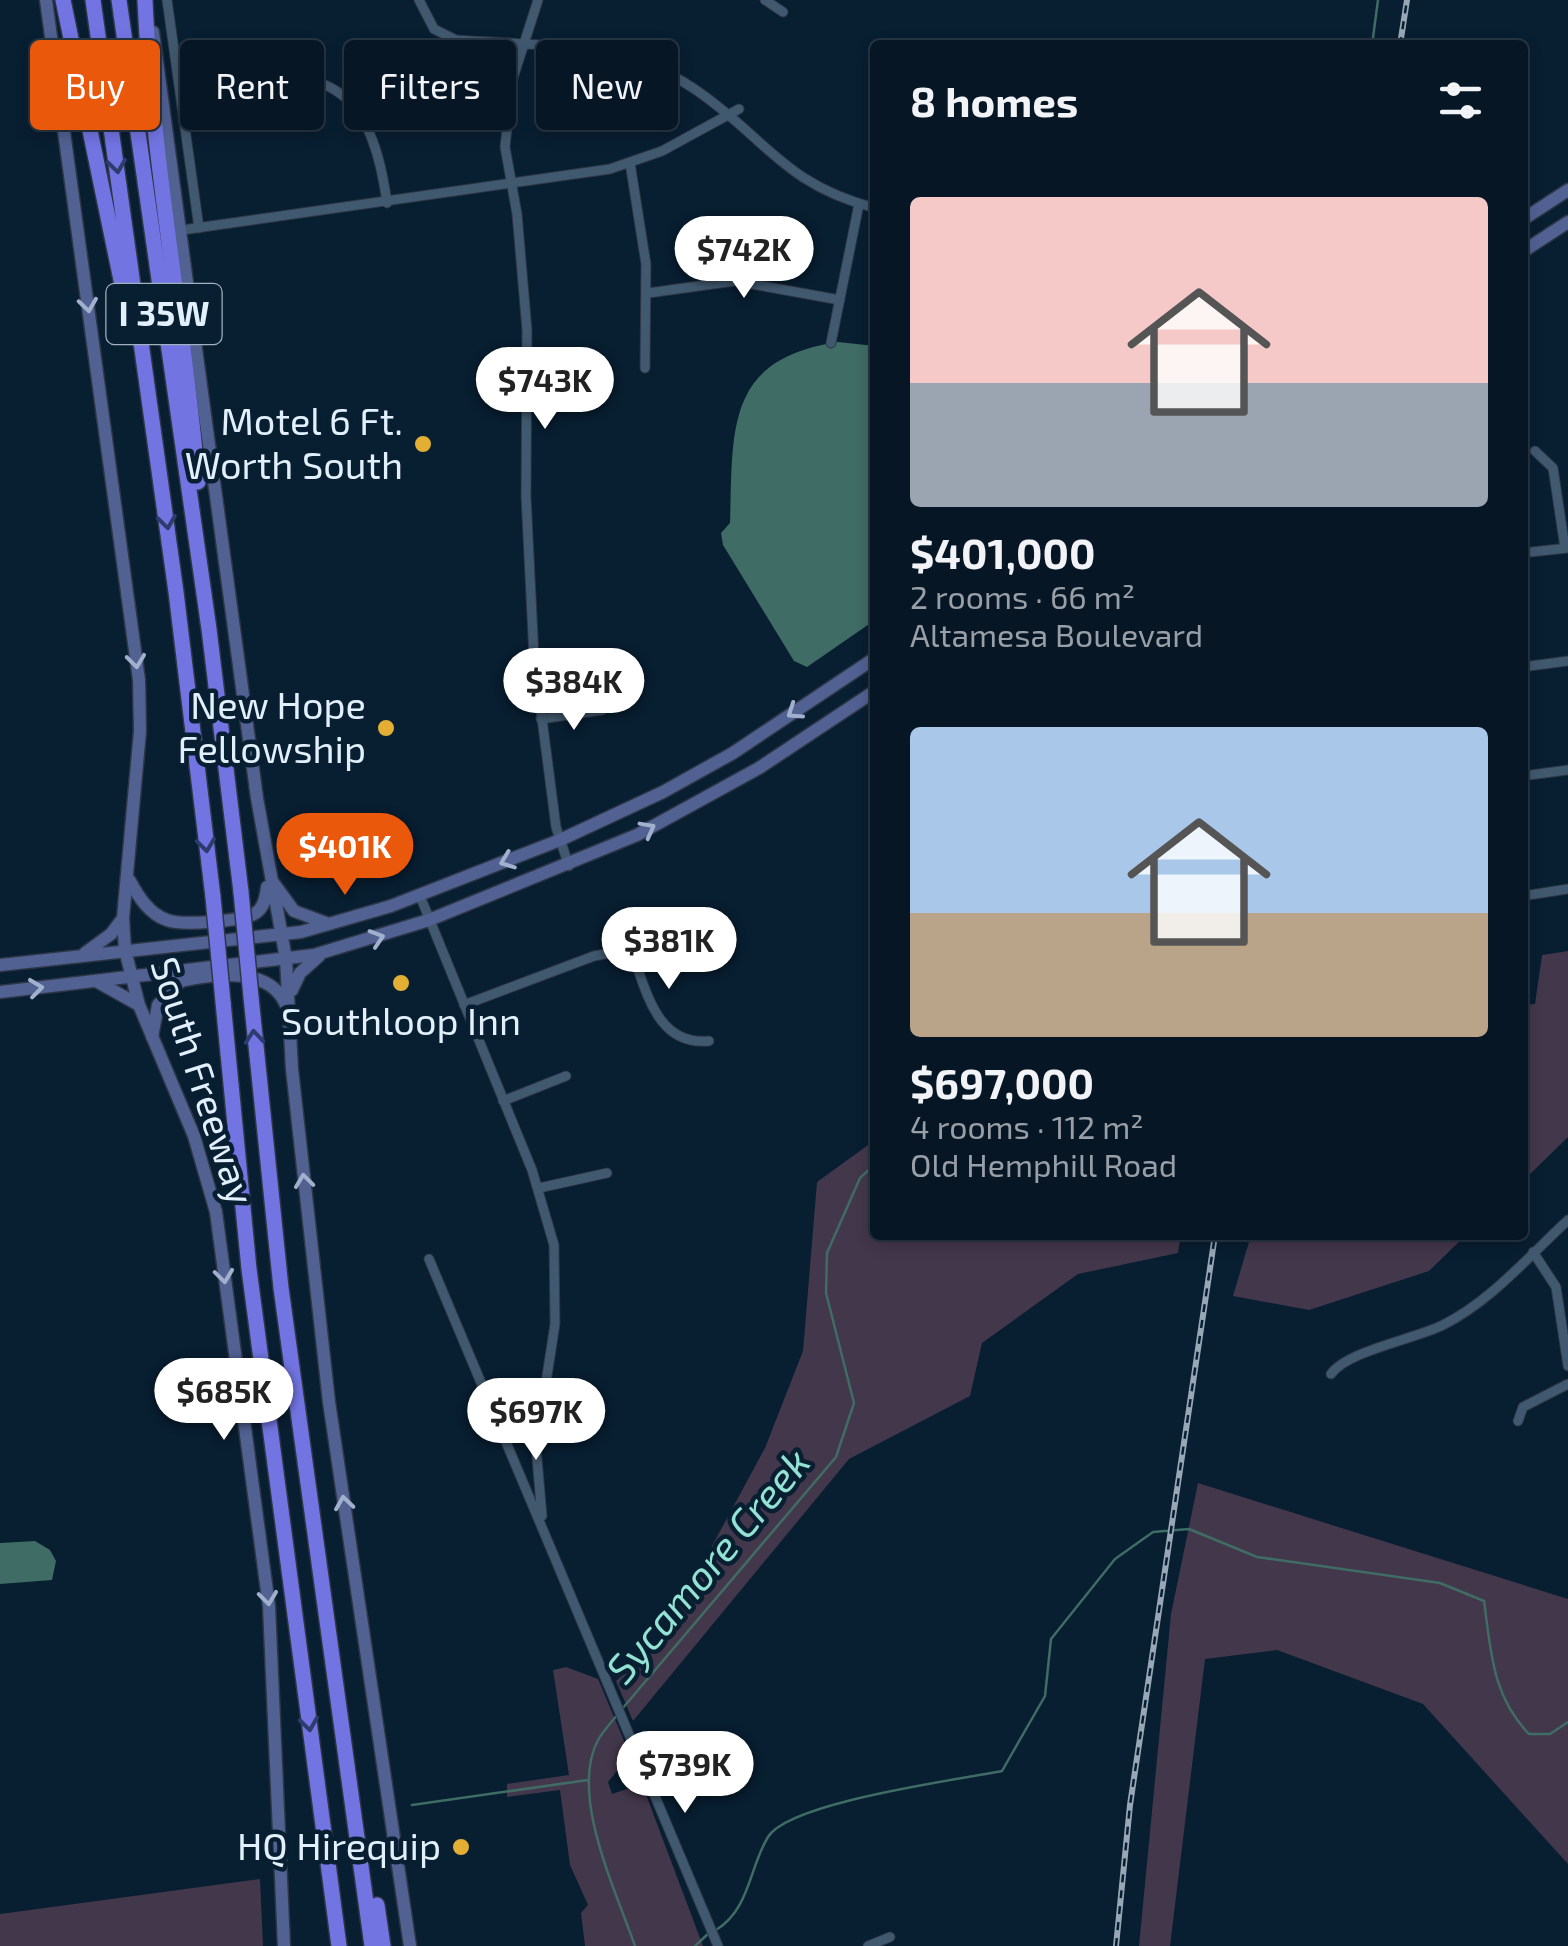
<!DOCTYPE html>
<html lang="en">
<head>
<meta charset="utf-8">
<style>
  body { margin:0; font-family:"Exo 2",sans-serif; background:#142332; color:#f1f3f6; height:100vh; display:flex; flex-direction:column; font-size:38px; white-space:nowrap }
  * { box-sizing:border-box; margin:0 }
  p { font-size:32px; color:#989fa7 }
  .icon { flex:none; width:55px; height:55px; fill:none; stroke:currentColor; stroke-width:2; stroke-linecap:round; stroke-linejoin:round }
  .map { position:relative; flex:1; overflow:hidden }
  .details { position:absolute; left:870px; top:40px; width:658px; height:1200px; display:flex; flex-direction:column; background:#061625; border-radius:10px; box-shadow:0 5px 15px #0003,0 0 0 2px #273542 }
  .details>* { flex:none }
  .guide { position:absolute; left:30px; top:40px; width:690px; height:90px; display:flex; gap:20px }
  .price { position:absolute; translate:-50% -85px; padding:0 22px; border-radius:35px; background:#fff; color:#222; font-size:32px; line-height:65px; filter:drop-shadow(0 2px 5px #0008) }
  .price::after { content:''; position:absolute; left:50%; top:60px; width:30px; height:22px; margin-left:-15px; background:inherit; clip-path:polygon(0 0,100% 0,50% 100%) }
  .price.on { background:#ea580c; color:#fff }
  ul { padding:0; list-style:none }
  li { display:grid; align-content:center; gap:20px; height:530px; padding:0 40px }
  li span { display:grid; place-items:center; height:310px; border-radius:10px; color:#555 }
  li>.icon { margin-inline-start:auto }
  span .icon { width:180px; height:180px; fill:#fffc; stroke-width:1 }
  li b { font-size:42px }
  h2 { display:flex; justify-content:space-between; align-items:center; height:120px; padding:0 40px; font-size:42px }
  .chip { padding:0 35px; border-radius:10px; background:#061625; box-shadow:0 5px 15px #0003,0 0 0 2px #273542; font-size:35px; line-height:90px }
  .chip.on { background:#ea580c; color:#fff }
  .map>svg:first-child { display:block }
  .green { fill:#43374b }
  .water { fill:#3f6c64 }
  .lines { fill:none; stroke-linecap:round; stroke-linejoin:round }
  .stream { stroke:#3f6c64; stroke-width:2.5 }
  .street-casing { stroke:#2d3646; stroke-width:11 }
  .secondary-casing { stroke:#2d3646; stroke-width:15 }
  .highway-casing { stroke:#2d3646; stroke-width:18 }
  .street { stroke:#41596f; stroke-width:9 }
  .secondary { stroke:#506192; stroke-width:12 }
  .highway { stroke:#7274e2; stroke-width:15 }
  .rail-casing { stroke:#97a7b6; stroke-width:6 }
  .rail { stroke:#081e31; stroke-width:2.5; stroke-dasharray:8; stroke-linecap:butt }
  .highway-bridge-casing { stroke:#2d3646; stroke-width:18; stroke-linecap:butt }
  .highway-bridge { stroke:#7274e2; stroke-width:15 }
  .oneway { stroke:#2d3c6f }
  .oneway2 { stroke:#a0b0cd }
  .poi-dot { fill:#e2af34; stroke:#081e31; stroke-width:4 }
  .labels { text-anchor:middle; stroke-width:9; stroke-linejoin:round; paint-order:stroke }
  .shield { fill:#081e31; stroke:#a1b1c0; stroke-width:2.5 }
  .shield-label { font-size:35px; font-weight:bold; fill:#e2f0fd }
  .poi-label { font-size:38px; fill:#e2f0fd; stroke:#081e31; text-anchor:end }
  .street-label { font-size:38px; fill:#e2f0fd; stroke:#081e31 }
  .water-label { font-size:40px; font-style:italic; fill:#93e2d4; stroke:#081e31 }
</style>
</head>
<body>
<div class="map">
<svg width="1568" height="1946" viewBox="0 0 1568 1946">
  <rect width="100%" height="100%" fill="#081e31"/>
  <path class="green" d="M1568 951V1137L1523 1181V1005L1535 1004 1542 955Z
    M875 1140V1235H1181L1178 1253 1078 1274 982 1343 970 1396 849 1459 633 1721 616 1681 660 1642 765 1448 803 1351 817 1182Z
    M1251 1235H1466L1429 1271 1309 1310 1233 1296Z
    M1198 1483 1568 1599V1864L1423 1704 1277 1650 1205 1659 1170 1946H1139L1171 1614Z
    M566 1667 598 1679 630 1755 608 1782 612 1794 642 1784 703 1946H585L581 1913 588 1905 570 1865 560 1790 507 1797V1784L569 1775 553 1670Z
    M260 1879 263 1946H0V1914Z"/>
  <path class="water" d="M838 342 875 346V620L807 667 794 661 723 545 721 533 730 523C733 428 725 359 838 342Z
    M35 1541 50 1550 56 1561 52 1580 0 1584V1543Z"/>
  <g class="lines">
    <path class="stream" d="M1372 45 1378 0
      M622 1709 836 1457 854 1403 826 1293 827 1253 860 1178 875 1164
      M617 1715C611 1723 603 1731 598 1740 569 1795 616 1891 635 1946
      M412 1805 588 1780
      M716 1930C750 1909 749 1868 768 1837 789 1802 957 1780 1002 1771L1045 1696 1051 1639 1115 1559 1153 1532 1189 1529 1257 1557 1440 1583 1484 1601C1491 1651 1492 1696 1529 1734H1550L1568 1722
      M695 1946 709 1933"/>
    <g class="street-casing">
      <path id="street" d="M167 0 199 228
        M419 0 434 29 456 40C537 46 623 41 693 88 765 136 782 184 875 208
        M538 0 512 81 505 147 517 214 527 330 526 496 534 657 556 827 569 866
        M765 0 783 12
        M180 87C301 71 367 55 387 203
        M630 163 646 264 645 368
        M182 230 610 169 662 151 739 109
        M648 293 735 281 840 300
        M831 343 859 204
        M1535 451 1553 468 1565 548
        M1522 553 1568 548
        M1522 667 1568 661
        M541 719 602 710
        M1522 776 1568 770
        M420 896 532 1170 554 1245 555 1324 536 1447 542 1516
        M1522 896 1568 889
        M630 947C646 988 655 1046 709 1041
        M464 1005 594 956 680 940
        M503 1101 566 1076
        M539 1188 607 1173
        M1533 1252 1556 1287 1568 1366
        M429 1259 718 1946
        M1331 1374C1347 1351 1415 1339 1443 1325 1491 1301 1529 1256 1568 1220
        M1518 1421 1523 1407 1568 1384
        M503 1430 516 1435 537 1428
        M868 1946 890 1937"/>
    </g>
    <g class="secondary-casing">
      <path id="secondary" d="M46 0 139 680 140 731 123 918 125 950 139 1005 194 1136 216 1212 269 1606 284 1946
        M153 32 257 798 286 959 292 1069 329 1402 410 1946
        M1522 220 1568 190
        M1522 252 1568 222
        M130 881C138 896 149 914 167 920 182 926 240 921 254 914 264 909 266 897 267 887
        M272 881 294 911 329 924
        M85 953 111 934 123 918
        M0 965 301 932 391 906 560 840 663 792 733 753 875 658
        M96 981 139 1005
        M292 990 300 973 319 956
        M0 992 314 955 429 920 637 835 759 768 875 691
        M152 1037 158 1005 181 981C216 973 270 967 286 1005"/>
    </g>
    <g class="highway-casing">
      <path id="highway" d="M63 0 127 309
        M93 0 176 592 213 897
        M119 0 209 629 241 892
        M145 0C152 162 184 321 198 482
        M251 997 281 1288 372 1946
        M223 1002 249 1269 339 1946
        M377 1905 383 1946"/>
    </g>
    <use href="#street" class="street"/>
    <use href="#secondary" class="secondary"/>
    <use href="#highway" class="highway"/>
    <g class="rail-casing">
      <path id="rail" d="M1400 45 1407 0
        M1116 1946 1130 1805 1215 1235"/>
    </g>
    <use href="#rail" class="rail"/>
    <g class="highway-bridge-casing">
      <path id="highway-bridge" d="M241 892 251 997
        M213 897 223 1002"/>
    </g>
    <use href="#highway-bridge" class="highway-bridge"/>
  </g>
  <defs><path id="oneway-chevron" d="M-2-3.5L2.5 0L-2 3.5" fill="none" stroke-width="1.6" stroke-linecap="round" stroke-linejoin="round" transform="scale(2.5)"/></defs>
  <g class="oneway">
    <use href="#oneway-chevron" transform="translate(117 166) rotate(82)"/>
    <use href="#oneway-chevron" transform="translate(167 522) rotate(82)"/>
    <use href="#oneway-chevron" transform="translate(206 845) rotate(83)"/>
    <use href="#oneway-chevron" transform="translate(254 1037) rotate(-95)"/>
    <use href="#oneway-chevron" transform="translate(309 1724) rotate(82)"/>
  </g>
  <g class="oneway2">
    <use href="#oneway-chevron" transform="translate(88 305) rotate(82)"/>
    <use href="#oneway-chevron" transform="translate(136 661) rotate(83)"/>
    <use href="#oneway-chevron" transform="translate(794 712) rotate(146)"/>
    <use href="#oneway-chevron" transform="translate(648 829) rotate(-28)"/>
    <use href="#oneway-chevron" transform="translate(507 861) rotate(159)"/>
    <use href="#oneway-chevron" transform="translate(377 938) rotate(-18)"/>
    <use href="#oneway-chevron" transform="translate(36 988) rotate(-7)"/>
    <use href="#oneway-chevron" transform="translate(304 1181) rotate(-97)"/>
    <use href="#oneway-chevron" transform="translate(224 1276) rotate(83)"/>
    <use href="#oneway-chevron" transform="translate(344 1503) rotate(-98)"/>
    <use href="#oneway-chevron" transform="translate(268 1598) rotate(83)"/>
  </g>
  <g class="poi-dot">
    <circle cx="423" cy="444" r="10"/>
    <circle cx="386" cy="728" r="10"/>
    <circle cx="401" cy="983" r="10"/>
    <circle cx="461" cy="1847" r="10"/>
  </g>
  <g class="labels">
    <rect class="shield" x="106.5" y="284" width="115" height="60" rx="8"/>
    <g class="shield-label">
      <text x="164" y="326">I 35W</text>
    </g>
    <g class="poi-label">
      <text x="403" y="435">Motel 6 Ft.<tspan x="403" dy="44">Worth South</tspan></text>
      <text x="366" y="719">New Hope<tspan x="366" dy="44">Fellowship</tspan></text>
      <text x="401" y="1035" text-anchor="middle">Southloop Inn</text>
      <text x="441" y="1860">HQ Hirequip</text>
    </g>
    <g class="street-label">
      <text transform="translate(202 1081) rotate(72)" y="13">South Freeway</text>
    </g>
    <g class="water-label">
      <text transform="translate(708 1566) rotate(-50)" y="14">Sycamore Creek</text>
    </g>
  </g>
</svg>
<b class="price" style="left:744px;top:301px">$742K</b>
<b class="price" style="left:545px;top:432px">$743K</b>
<b class="price" style="left:574px;top:733px">$384K</b>
<b class="price on" style="left:345px;top:898px">$401K</b>
<b class="price" style="left:669px;top:992px">$381K</b>
<b class="price" style="left:224px;top:1443px">$685K</b>
<b class="price" style="left:536px;top:1463px">$697K</b>
<b class="price" style="left:685px;top:1816px">$739K</b>
<div class="guide">
<a class="chip on">Buy</a>
<a class="chip">Rent</a>
<a class="chip">Filters</a>
<a class="chip">New</a>
</div>
<section class="details">
<h2>8 homes<svg class="icon" aria-label="filters" viewBox="0 0 24 24"><path d="M4 7h16M4 17h16"/><circle cx="9" cy="7" r="2"/><circle cx="15" cy="17" r="2"/></svg></h2>
<ul>
<li><span style="background:linear-gradient(#f6c9c9 60%,#9aa5b1 0)"><svg class="icon" aria-label="home" viewBox="0 0 24 24"><path d="M3 11l9-7 9 7M6 9v11h12V9"/></svg></span><div><b>$401,000</b><p>2 rooms · 66 m²</p><p>Altamesa Boulevard</p></div></li>
<li><span style="background:linear-gradient(#a9c7e8 60%,#b9a48a 0)"><svg class="icon" aria-label="home" viewBox="0 0 24 24"><path d="M3 11l9-7 9 7M6 9v11h12V9"/></svg></span><div><b>$697,000</b><p>4 rooms · 112 m²</p><p>Old Hemphill Road</p></div></li>
</ul>
</section>
</div>
</body>
</html>
